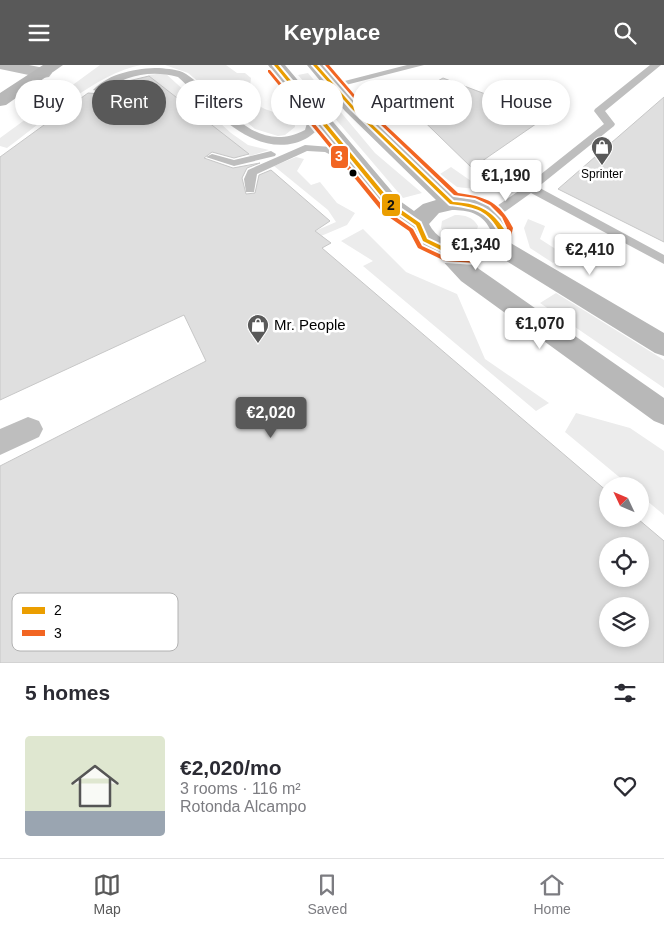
<!DOCTYPE html>
<html lang="en">
<head>
<meta charset="utf-8">
<style>
  body { margin:0; font-family:Arial,sans-serif; background:#f7f7f7; color:#2b2b33; height:100vh; display:flex; flex-direction:column; font-size:19px; white-space:nowrap }
  * { box-sizing:border-box; margin:0 }
  p { font-size:16px; color:#7c7c81 }
  .icon { flex:none; width:28px; height:28px; fill:none; stroke:currentColor; stroke-width:2; stroke-linecap:round; stroke-linejoin:round }
  .map { position:relative; height:598px; overflow:hidden }
  .panel { display:flex; flex-direction:column; background:#fff; flex:1 }
  .panel>* { flex:none }
  .banner { position:absolute; left:15px; top:15px; width:635px; height:45px; display:flex; gap:10px }
  .needle { width:32px; rotate:314deg }
  .tools { position:absolute; left:599px; top:412px; display:grid; gap:10px }
  .tools a { display:grid; place-items:center; width:50px; height:50px; border-radius:50%; background:#fff; box-shadow:0 2px 8px #0003; font-size:25px }
  .price { position:absolute; translate:-50% -42px; padding:0 11px; border-radius:5px; background:#fff; color:#222; font-size:16px; line-height:32px; filter:drop-shadow(0 1px 2px #0008) }
  .price::after { content:''; position:absolute; left:50%; top:30px; width:15px; height:11px; margin-left:-8px; background:inherit; clip-path:polygon(0 0,100% 0,50% 100%) }
  .price.on { background:#595959; color:#fff }
  ul { padding:0; list-style:none }
  li { display:flex; align-items:center; gap:15px; height:125px; padding:0 25px }
  li span { display:grid; place-items:center; flex:none; width:140px; height:100px; border-radius:5px; color:#555 }
  li>.icon { margin-inline-start:auto }
  span .icon { width:60px; height:60px; fill:#fffc; stroke-width:1 }
  li b { font-size:21px }
  h2 { display:flex; justify-content:space-between; align-items:center; height:60px; padding:0 25px; font-size:21px }
  .pill { padding:0 18px; border-radius:22px; background:#fff; box-shadow:0 2px 8px #0003; font-size:18px; line-height:45px }
  .pill.on { background:#595959; color:#fff }
  header { display:flex; justify-content:space-between; align-items:center; height:65px; padding:0 25px; background:#595959; color:#fff; font-size:22px; font-weight:600 }
  .tabs { display:flex; justify-content:space-around; align-items:center; height:70px; border-top:1px solid #e1e1e2; background:#fff; font-size:14px; color:#7c7c81 }
  .tabs a { display:grid; justify-items:center; gap:2px }
  .tabs .on { color:#595959 }
  .map>svg:first-child { display:block }
  .green { fill:#ececec }
  .building { fill:#dfdfdf; stroke:#c7c7c7; fill-rule:evenodd }
  .lines { fill:none; stroke-linecap:round; stroke-linejoin:round }
  .lane { fill:#bebebe; fill-rule:evenodd }
  .street { fill:#bebebe; fill-rule:evenodd }
  .secondary { fill:#b8b8b8; fill-rule:evenodd }
  .bus-1-casing { stroke:#fff; stroke-width:4 }
  .bus-2-casing { stroke:#fff; stroke-width:4 }
  .bus-1 { fill:#eb9e00; fill-rule:evenodd }
  .bus-2 { fill:#f26522; fill-rule:evenodd }
  .bus-dot { fill:#000; stroke:#fff; stroke-width:2 }
  .labels { text-anchor:middle; stroke-width:5; stroke-linejoin:round; paint-order:stroke }
  .far-poi-label { font-size:12px; fill:#000; stroke:#fff }
  .poi-label { font-size:15px; fill:#000; stroke:#fff; text-anchor:start }
  .key { fill:#fff; stroke:#b2b2b2; stroke-width:1 }
  .key-label { font-size:14px; fill:#000 }
  .line-badge { stroke:#fff; stroke-width:2 }
  .badge-label { font-size:14px; text-anchor:middle; font-weight:bold; fill:#fff }
  .pale-badge-label { font-size:14px; text-anchor:middle; font-weight:bold; fill:#111 }
</style>
</head>
<body>
<header><svg class="icon" aria-label="menu" viewBox="0 0 24 24"><path d="M4 6h16M4 12h16M4 18h16"/></svg>Keyplace<svg class="icon" aria-label="search" viewBox="0 0 24 24"><circle cx="10" cy="10" r="6"/><path d="M15 15l6 6"/></svg></header>
<div class="map">
<svg width="664" height="598" viewBox="0 0 664 598">
  <rect width="100%" height="100%" fill="#fff"/>
  <path class="green" d="M100 0H141C97 8 44 56 7 83L0 81V73Z
    M165 0H226L237 8H245L251 13 249 32C267 51 277 44 294 55L295 62 285 70 278 71 255 64 188 8Z
    M165 8 231 68 248 80 269 85 250 91 148 10Z
    M308 8 375 88 422 128 403 133 298 10Z
    M296 92 304 94 297 106 311 120 320 117 337 138 355 148 347 160 321 171 315 166 336 157 328 145 274 101Z
    M451 102 484 125 457 122 440 109Z
    M455 150C465 150 473 152 478 161L476 168C465 176 449 173 441 163L442 156Z
    M528 154 545 161 540 174 565 190 553 198 530 183 524 163Z
    M363 164 406 207 457 229 485 294 549 338 536 346 363 201 373 196 341 176Z
    M556 228 664 295V323L540 238Z
    M576 348 630 363 664 386V450L640 430V421H630L565 367Z"/>
  <path class="building" d="M149 11 249 89 234 93 212 87 204 93 233 103 260 98 247 103 242 113 246 129 255 128 259 110 271 105 330 156 315 166 331 178 322 183 608 427V454H638L664 476V598H0V401L206 296 184 250 0 335V92L88 28 102 29 124 17ZM608 481H640V514H608ZM608 541H640V574H608Z
    M443 13 546 52 472 103 403 36Z
    M664 32V177L558 124Z"/>
  <g class="lines">
    <path class="lane" d="M407 0H424L334 23 329 20Z
      M650 0H661L605 46 615 59 614 61 538 122 664 190V199L531 128 496 153H488L486 150 488 147 526 121 604 59 594 46 595 44Z
      M159 3C168 4 178 4 186 9 225 35 252 92 305 65L310 48 315 45 320 48 315 67C310 72 302 76 295 78 248 90 209 40 178 12 149 4 125 11 101 27L93 25C109 8 137 3 159 3Z
      M305 80 331 82 361 99 355 102 325 87 307 86 257 109 254 127H246L244 114 248 105Z
      M271 86 276 89 275 91 234 101 206 92 212 89 234 95Z"/>
    <path class="street" d="M0 0H29L49 4 52 8 49 12 43 13 0 4Z
      M28 352 39 356 43 364 39 372 0 390V364Z"/>
    <path class="secondary" d="M43 0H63L6 40 0 41V28Z
      M268 0H285L400 136 414 146 423 139 436 135 345 46 307 0H324L359 38 458 132 482 136 495 142 505 152 512 164 507 176 664 268V291L655 288 495 189 470 195 479 204 664 333V360L654 356 461 216 438 191 425 184 415 175 408 163 384 146ZM452 145C468 145 482 148 490 164 477 191 441 182 429 159L439 148Z"/>
    <g class="bus-1-casing">
      <path id="bus-1" d="M274 0H278L394 140 420 158 427 174 448 184 473 185 492 177 496 172 498 164C486 143 472 142 450 139L351 43 313 0H317L353 41 453 137C476 138 491 144 504 164L502 172 496 179 474 189 447 188 423 176 416 160 390 142Z"/>
    </g>
    <g class="bus-2-casing">
      <path id="bus-2" d="M325 0H329L359 35 458 128C486 132 499 136 513 163L510 176 502 185 476 198 445 196 418 183 409 166 383 148 268 7V5H270L387 146 413 164 422 181 446 192 475 194 498 183 504 176 507 163 502 152 490 140 475 133 454 130 357 37Z"/>
    </g>
    <use href="#bus-1" class="bus-1"/>
    <use href="#bus-2" class="bus-2"/>
  </g>
  <defs>
    <g id="shop-pin" transform="scale(1.125)"><path d="M0 17L-7.5 6A9.5 9.5 0 1 1 7.5 6Z" fill="#595959" stroke="#fff"/><path d="M-5-2.5h2.3a2.7 3.5 0 0 1 5.4 0H5L5.5 6h-11ZM-1.5-2.5h3a1.5 2.3 0 0 0-3 0Z" fill="#fff"/></g>
  </defs>
  <g fill-rule="evenodd">
    <use href="#shop-pin" x="602" y="82"/>
    <use href="#shop-pin" x="258" y="260"/>
  </g>
  <circle class="bus-dot" cx="353" cy="108" r="4.5"/>
  <g class="labels">
    <g class="far-poi-label">
      <text x="602" y="113">Sprinter</text>
    </g>
    <g class="poi-label">
      <text x="274" y="265">Mr. People</text>
    </g>
  </g>
  <rect x="12" y="528" width="166" height="58" rx="8" class="key"/>
  <rect x="22" y="542" width="23" height="7" fill="#eb9e00"/>
  <rect x="22" y="565" width="23" height="6" fill="#f26522"/>
  <g class="key-label">
    <text x="54" y="550">2</text>
    <text x="54" y="573">3</text>
  </g>
  <g class="line-badge">
    <rect x="330" y="80" width="19" height="24" rx="5" fill="#f26522"/>
    <rect x="381" y="128" width="20" height="24" rx="5" fill="#eb9e00"/>
  </g>
  <g class="badge-label">
    <text x="339" y="96">3</text>
  </g>
  <g class="pale-badge-label">
    <text x="391" y="145">2</text>
  </g>
</svg>
<div class="tools">
<a><svg class="needle" viewBox="-14 -14 28 28"><path d="M0-13l5 13h-10z" fill="#e53935"/><path d="M0 13l5-13h-10z" fill="#7c7c81"/></svg></a>
<a><svg class="icon" aria-label="locate" viewBox="0 0 24 24"><circle cx="12" cy="12" r="6"/><path d="M12 2v4M12 18v4M2 12h4M18 12h4"/></svg></a>
<a><svg class="icon" aria-label="layers" viewBox="0 0 24 24"><path d="M12 4l9 5-9 5-9-5zM3 14l9 5 9-5"/></svg></a>
</div>
<b class="price" style="left:506px;top:137px">€1,190</b>
<b class="price" style="left:476px;top:206px">€1,340</b>
<b class="price" style="left:590px;top:211px">€2,410</b>
<b class="price" style="left:540px;top:285px">€1,070</b>
<b class="price on" style="left:271px;top:374px">€2,020</b>
<div class="banner">
<a class="pill">Buy</a>
<a class="pill on">Rent</a>
<a class="pill">Filters</a>
<a class="pill">New</a>
<a class="pill">Apartment</a>
<a class="pill">House</a>
</div>
</div>
<section class="panel">
<h2>5 homes<svg class="icon" aria-label="filters" viewBox="0 0 24 24"><path d="M4 7h16M4 17h16"/><circle cx="9" cy="7" r="2"/><circle cx="15" cy="17" r="2"/></svg></h2>
<ul>
<li><span style="background:linear-gradient(#dfe7d0 75%,#9aa5b1 0)"><svg class="icon" aria-label="home" viewBox="0 0 24 24"><path d="M3 11l9-7 9 7M6 9v11h12V9"/></svg></span><div><b>€2,020/mo</b><p>3 rooms · 116 m²</p><p>Rotonda Alcampo</p></div><svg class="icon" aria-label="heart" viewBox="0 0 24 24"><path d="M12 20l-8-8c-3-5 5-10 8-4 3-6 11-1 8 4z"/></svg></li>
</ul>
</section>
<nav class="tabs">
<a class="on"><svg class="icon" aria-label="map" viewBox="0 0 24 24"><path d="M3 6l6-2 6 2 6-2v14l-6 2-6-2-6 2zM9 4v14M15 6v14"/></svg>Map</a>
<a><svg class="icon" aria-label="saved" viewBox="0 0 24 24"><path d="M7 4h10v16l-5-4-5 4z"/></svg>Saved</a>
<a><svg class="icon" aria-label="home" viewBox="0 0 24 24"><path d="M3 11l9-7 9 7M6 9v11h12V9"/></svg>Home</a>
</nav>
</body>
</html>
